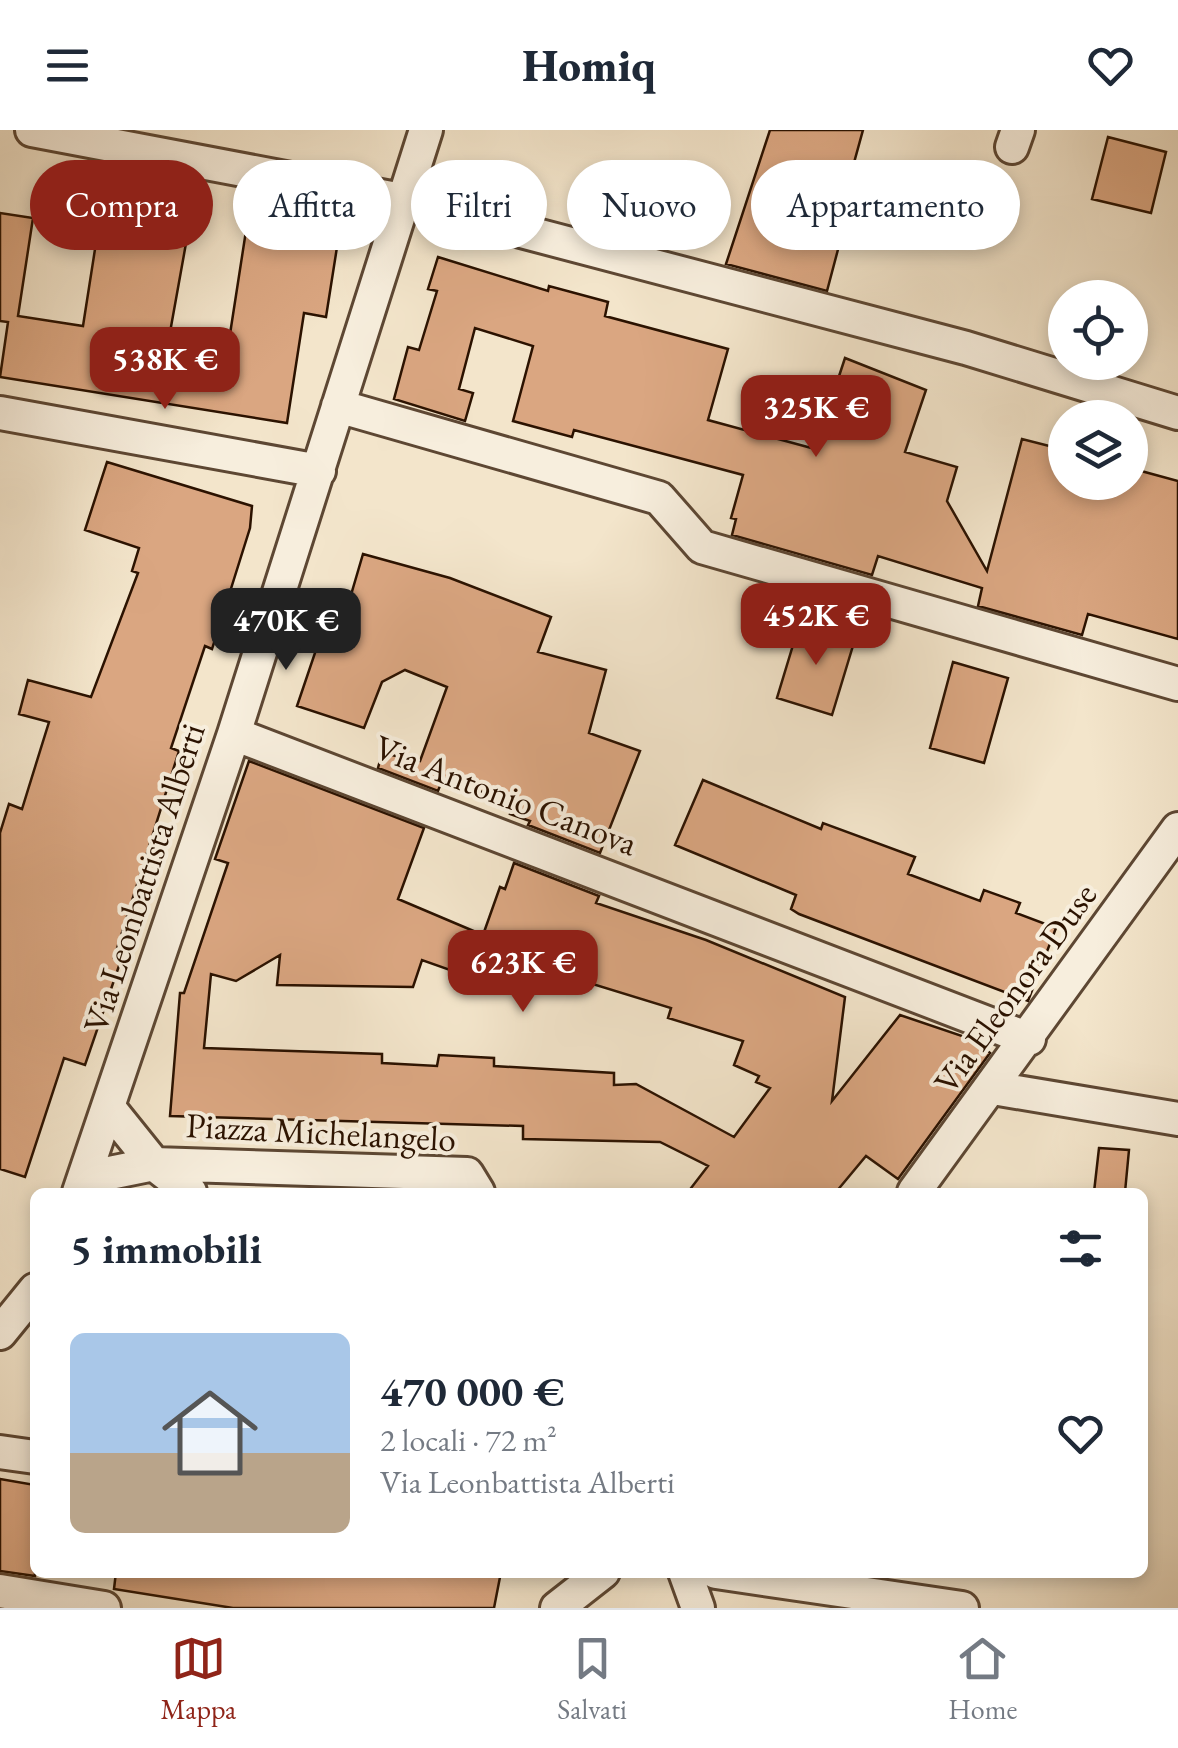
<!DOCTYPE html>
<html lang="it">
<head>
<meta charset="utf-8">
<style>
  body { margin:0; font-family:"EB Garamond",serif; background:#f2f2f3; color:#1f2937; height:100vh; display:flex; flex-direction:column; font-size:38px; white-space:nowrap }
  * { box-sizing:border-box; margin:0 }
  p { font-size:32px; color:#747a83 }
  .icon { flex:none; width:55px; height:55px; fill:none; stroke:currentColor; stroke-width:2; stroke-linecap:round; stroke-linejoin:round }
  .map { position:relative; flex:1; overflow:hidden }
  .sheet { position:absolute; left:30px; top:1058px; width:1118px; height:390px; display:flex; flex-direction:column; background:#fff; border-radius:15px; box-shadow:0 5px 15px #0003 }
  .sheet>* { flex:none }
  .top-card { position:absolute; left:30px; top:30px; width:1120px; height:90px; display:flex; gap:20px }
  .controls { position:absolute; left:1048px; top:150px; display:grid; gap:20px }
  .controls a { display:grid; place-items:center; width:100px; height:100px; border-radius:50%; background:#fff; box-shadow:0 5px 15px #0003; font-size:50px }
  .price { position:absolute; translate:-50% -85px; padding:0 22px; border-radius:20px; background:#8f2418; color:#fff; font-size:32px; line-height:65px; filter:drop-shadow(0 2px 5px #0008) }
  .price::after { content:''; position:absolute; left:50%; top:60px; width:30px; height:22px; margin-left:-15px; background:inherit; clip-path:polygon(0 0,100% 0,50% 100%) }
  .price.on { background:#222; color:#fff }
  ul { padding:0; list-style:none }
  li { display:flex; align-items:center; gap:30px; height:250px; padding:0 40px }
  li span { display:grid; place-items:center; flex:none; width:280px; height:200px; border-radius:15px; color:#555 }
  li>.icon { margin-inline-start:auto }
  span .icon { width:120px; height:120px; fill:#fffc; stroke-width:1 }
  li b { font-size:42px }
  h2 { display:flex; justify-content:space-between; align-items:center; height:120px; padding:0 40px; font-size:42px }
  .tag { padding:0 35px; border-radius:45px; background:#fff; box-shadow:0 5px 15px #0003; font-size:35px; line-height:90px }
  .tag.on { background:#8f2418; color:#fff }
  header { display:flex; justify-content:space-between; align-items:center; height:130px; padding:0 40px; background:#fff; font-size:45px; font-weight:800 }
  .tab-bar { display:flex; justify-content:space-around; align-items:center; height:140px; border-top:2px solid #e0e1e3; background:#fff; font-size:28px; color:#747a83 }
  .tab-bar a { display:grid; justify-items:center; gap:5px }
  .tab-bar .on { color:#8f2418 }
  .map>svg:first-child { display:block }
  .building { fill:#daa681; stroke:#2b1200; stroke-width:2.5; fill-rule:evenodd }
  .lines { fill:none; stroke-linecap:round; stroke-linejoin:round }
  .minor-casing { stroke:#5d4733; stroke-width:38 }
  .minor { stroke:#f7eedd; stroke-width:32 }
  .labels { text-anchor:middle; stroke-width:8; stroke-linejoin:round; paint-order:stroke }
  .street-label { font-size:35px; fill:#2b1200; stroke:#f7eedd }
</style>
</head>
<body>
<header><svg class="icon" aria-label="menu" viewBox="0 0 24 24"><path d="M4 6h16M4 12h16M4 18h16"/></svg>Homiq<svg class="icon" aria-label="heart" viewBox="0 0 24 24"><path d="M12 20l-8-8c-3-5 5-10 8-4 3-6 11-1 8 4z"/></svg></header>
<div class="map">
<svg width="1178" height="1478" viewBox="0 0 1178 1478">
  <rect width="100%" height="100%" fill="#f3e5cb"/>
  <filter id="stains"><feTurbulence type="fractalNoise" baseFrequency=".002" numOctaves="4"/><feColorMatrix values="0 0 0 0 .2 0 0 0 0 .09 0 0 0 0 .02 0 0 0 .5 -.17"/></filter>
  <radialGradient id="worn" r=".72"><stop offset=".6" stop-color="#630" stop-opacity="0"/><stop offset="1" stop-color="#630" stop-opacity=".3"/></radialGradient>
  <path class="building" d="M770 0H863L838 91 845 93 827 161 726 134Z
    M1108 7 1166 22 1151 83 1092 69Z
    M108 36 197 52 169 208 228 217 252 62 343 79 326 187 304 183 287 293 0 247 8 192 0 191V83L33 88 18 186 83 196Z
    M438 127 548 161 549 156 608 172 605 186 728 219 708 290 815 319 845 228 926 260 905 322 957 337 947 371 987 441 1022 309 1065 320V352H1130V338L1178 351V509L1088 484 1082 505 978 476 982 458 878 426 872 445 732 405 736 389 731 388 743 345 574 300 572 307 513 291 533 216 475 198 459 259 473 263 465 291 394 269 408 217 419 220 437 161 428 159Z
    M107 332 252 376 250 398 212 519 205 516 171 618 179 621 114 828 121 830 85 935 64 928 25 1047 0 1039V703L9 674 22 679 49 592 19 584 28 550 91 567 138 443 132 441 139 418 85 400Z
    M363 424 450 448 551 487 538 522 606 540 589 603 640 621 600 723 528 695 530 691 510 684 514 673 443 648 438 661 378 638 382 623 420 631 447 557 405 540 382 552 364 598 297 576 319 511 336 516Z
    M800 492 855 509 832 585 777 568Z
    M953 532 1008 548 984 633 930 618Z
    M249 631 424 698 398 769 483 805 500 757 505 759 514 733 599 766 596 773 706 810 845 867 832 971 900 885 974 910 990 923 898 1049 866 1026 836 1062H688L708 1036 660 1012 523 1009V996L170 986 180 863H184L228 733 215 729ZM280 825 277 855 413 857 422 830 498 857 501 847 530 857 531 852 547 857 549 851 566 858 570 847 671 878 668 888 743 911 734 935 759 946 756 952 770 958 734 1007 636 954 614 955V943L494 936V928L439 925 437 936 382 933V924L204 918 211 844 236 851Z
    M703 650 821 699 823 693 915 727 908 744 980 771 984 760 1020 773 1016 783 1056 798 1028 871 799 784 791 779 796 765 675 715Z
    M1099 1018 1129 1020 1125 1062H1094Z
    M0 1349 35 1355V1446L0 1441Z
    M116 1442H501L494 1478H233L114 1459Z"/>
  <g class="lines">
    <g class="minor-casing">
      <path id="minor" d="M32 0 407 71 966 218 1178 283
        M1012 17 1018 0
        M338 276 659 368 702 417 1178 554
        M0 283 319 341
        M234 604 1029 909
        M993 958 1178 989
        M109 978 154 1034 190 1062
        M85 1048 154 1034 467 1044 478 1062
        M79 1062 234 604 426 0
        M914 1062 1178 699
        M0 1203 35 1160
        M0 1322 35 1327
        M685 1442 698 1478
        M716 1442 962 1478
        M0 1461 104 1478
        M557 1478 603 1442"/>
    </g>
    <use href="#minor" class="minor"/>
  </g>
  <g class="labels">
    <g class="street-label">
      <text transform="translate(506 665) rotate(21)" y="12">Via Antonio Canova</text>
      <text transform="translate(144 748) rotate(-72)" y="12">Via Leonbattista Alberti</text>
      <text transform="translate(1015 858) rotate(-54)" y="12">Via Eleonora Duse</text>
      <text transform="translate(321 1002) rotate(3)" y="12">Piazza Michelangelo</text>
    </g>
  </g>
  <rect width="100%" height="100%" filter="url(#stains)"/>
  <rect width="100%" height="100%" fill="url(#worn)"/>
</svg>
<div class="controls">
<a><svg class="icon" aria-label="locate" viewBox="0 0 24 24"><circle cx="12" cy="12" r="6"/><path d="M12 2v4M12 18v4M2 12h4M18 12h4"/></svg></a>
<a><svg class="icon" aria-label="layers" viewBox="0 0 24 24"><path d="M12 4l9 5-9 5-9-5zM3 14l9 5 9-5"/></svg></a>
</div>
<b class="price" style="left:165px;top:282px">538K €</b>
<b class="price" style="left:816px;top:330px">325K €</b>
<b class="price" style="left:816px;top:538px">452K €</b>
<b class="price on" style="left:286px;top:543px">470K €</b>
<b class="price" style="left:523px;top:885px">623K €</b>
<div class="top-card">
<a class="tag on">Compra</a>
<a class="tag">Affitta</a>
<a class="tag">Filtri</a>
<a class="tag">Nuovo</a>
<a class="tag">Appartamento</a>
</div>
<section class="sheet">
<h2>5 immobili<svg class="icon" aria-label="filters" viewBox="0 0 24 24"><path d="M4 7h16M4 17h16"/><circle cx="9" cy="7" r="2"/><circle cx="15" cy="17" r="2"/></svg></h2>
<ul>
<li><span style="background:linear-gradient(#a9c7e8 60%,#b9a48a 0)"><svg class="icon" aria-label="home" viewBox="0 0 24 24"><path d="M3 11l9-7 9 7M6 9v11h12V9"/></svg></span><div><b>470 000 €</b><p>2 locali · 72 m²</p><p>Via Leonbattista Alberti</p></div><svg class="icon" aria-label="heart" viewBox="0 0 24 24"><path d="M12 20l-8-8c-3-5 5-10 8-4 3-6 11-1 8 4z"/></svg></li>
</ul>
</section>
</div>
<nav class="tab-bar">
<a class="on"><svg class="icon" aria-label="map" viewBox="0 0 24 24"><path d="M3 6l6-2 6 2 6-2v14l-6 2-6-2-6 2zM9 4v14M15 6v14"/></svg>Mappa</a>
<a><svg class="icon" aria-label="saved" viewBox="0 0 24 24"><path d="M7 4h10v16l-5-4-5 4z"/></svg>Salvati</a>
<a><svg class="icon" aria-label="home" viewBox="0 0 24 24"><path d="M3 11l9-7 9 7M6 9v11h12V9"/></svg>Home</a>
</nav>
</body>
</html>
